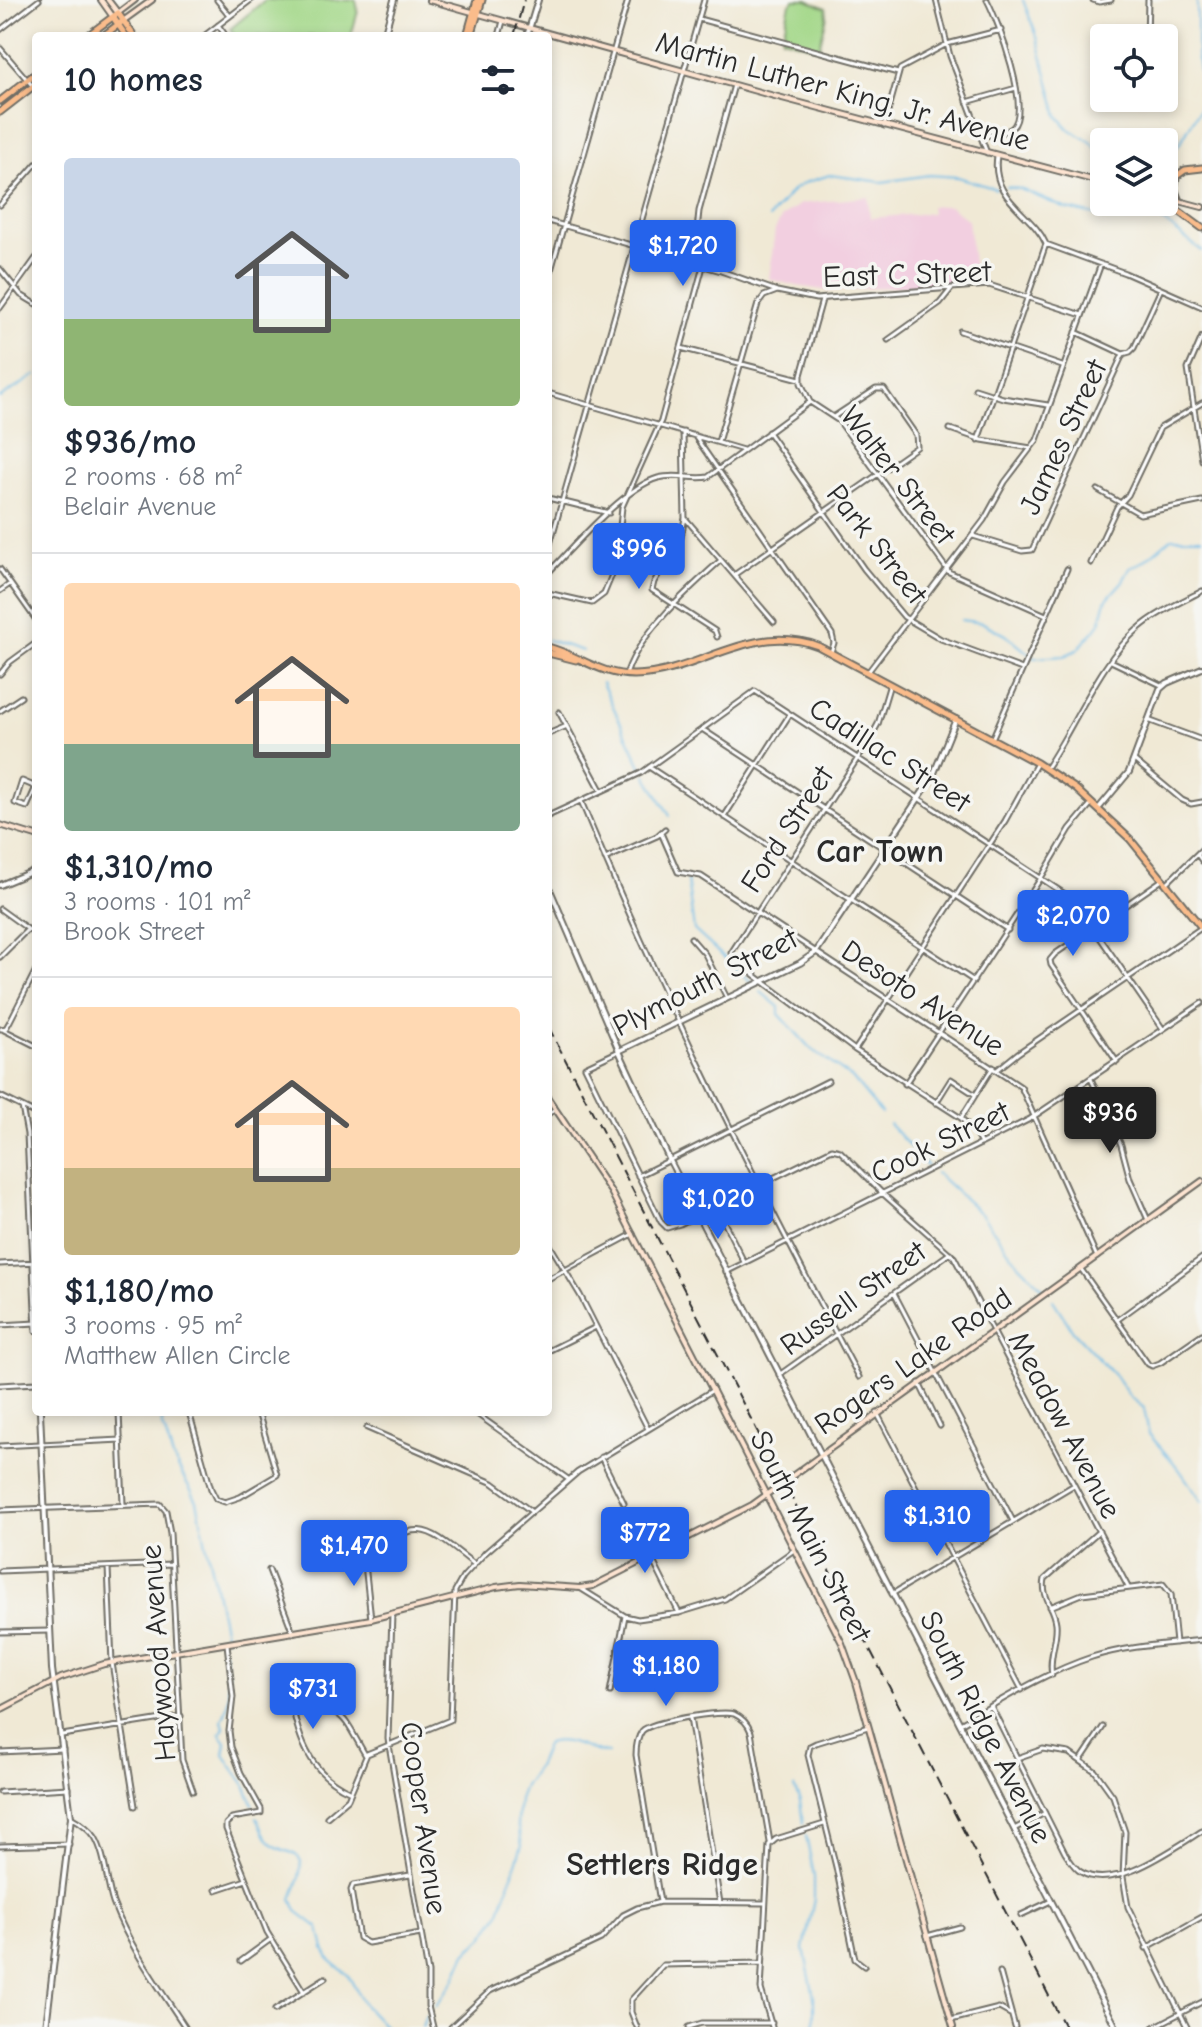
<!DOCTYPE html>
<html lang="en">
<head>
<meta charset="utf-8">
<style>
  body { margin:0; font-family:"Comic Neue",sans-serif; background:#f2f2f3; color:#1f2937; height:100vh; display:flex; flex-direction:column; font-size:30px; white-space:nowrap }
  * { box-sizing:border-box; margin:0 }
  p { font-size:26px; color:#747a83 }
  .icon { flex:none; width:44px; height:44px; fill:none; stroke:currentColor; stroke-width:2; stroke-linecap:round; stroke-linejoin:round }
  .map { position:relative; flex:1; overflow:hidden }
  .panel { position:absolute; left:32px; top:32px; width:520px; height:1384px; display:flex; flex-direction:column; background:#fff; border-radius:8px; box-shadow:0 4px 12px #0003 }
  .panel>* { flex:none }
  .controls { position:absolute; left:1090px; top:24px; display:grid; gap:16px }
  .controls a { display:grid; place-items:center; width:88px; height:88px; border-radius:8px; background:#fff; box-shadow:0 4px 12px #0003; font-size:40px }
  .price { position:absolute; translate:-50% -68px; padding:0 18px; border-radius:8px; background:#2563eb; color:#fff; font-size:26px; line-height:52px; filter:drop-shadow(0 2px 4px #0008) }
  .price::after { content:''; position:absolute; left:50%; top:48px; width:24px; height:18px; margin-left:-12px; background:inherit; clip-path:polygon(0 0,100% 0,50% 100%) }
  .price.selected { background:#222; color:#fff }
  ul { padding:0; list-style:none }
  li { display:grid; align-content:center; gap:16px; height:424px; padding:0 32px }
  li+li { border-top:2px solid #e0e1e3 }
  li span { display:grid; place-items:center; height:248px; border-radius:8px; color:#555 }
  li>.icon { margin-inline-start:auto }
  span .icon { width:144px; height:144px; fill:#fffc; stroke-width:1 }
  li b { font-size:34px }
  h2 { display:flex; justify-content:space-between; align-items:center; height:96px; padding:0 32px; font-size:34px }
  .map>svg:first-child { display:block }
  .built { fill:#f2cfe0 }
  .green { fill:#a2d787; stroke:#668159; stroke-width:2 }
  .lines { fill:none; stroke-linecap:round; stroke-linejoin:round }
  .stream { stroke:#6bb9e5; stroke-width:2 }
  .minor-casing { stroke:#706e66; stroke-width:7 }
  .tertiary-casing { stroke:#706e66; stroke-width:8 }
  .secondary-casing { stroke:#706e66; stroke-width:8 }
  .primary-casing { stroke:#706e66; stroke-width:9 }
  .minor { stroke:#fff; stroke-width:3 }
  .tertiary { stroke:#fff; stroke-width:4 }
  .secondary { stroke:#fde4d1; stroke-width:4 }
  .primary { stroke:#fabc8b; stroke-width:5 }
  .rail { stroke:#2b2b2b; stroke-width:2; stroke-dasharray:12 6; stroke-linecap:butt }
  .labels { text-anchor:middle; stroke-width:7; stroke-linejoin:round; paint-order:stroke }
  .street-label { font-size:30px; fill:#2b2b2b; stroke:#f6f6f2 }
  .neighbourhood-label { font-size:32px; font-weight:bold; fill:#2b2b2b; stroke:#f6f6f2 }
</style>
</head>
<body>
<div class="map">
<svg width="1202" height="2027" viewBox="0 0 1202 2027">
  <rect width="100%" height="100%" fill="#f6f6f2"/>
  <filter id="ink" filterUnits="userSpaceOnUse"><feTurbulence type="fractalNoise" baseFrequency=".0125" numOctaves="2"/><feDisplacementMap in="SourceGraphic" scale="16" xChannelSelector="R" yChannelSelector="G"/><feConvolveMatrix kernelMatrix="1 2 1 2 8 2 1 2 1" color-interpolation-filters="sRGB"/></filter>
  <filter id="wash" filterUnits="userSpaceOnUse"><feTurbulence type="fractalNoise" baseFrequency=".006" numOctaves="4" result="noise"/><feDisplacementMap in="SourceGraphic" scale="32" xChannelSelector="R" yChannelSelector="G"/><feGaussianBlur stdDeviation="1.8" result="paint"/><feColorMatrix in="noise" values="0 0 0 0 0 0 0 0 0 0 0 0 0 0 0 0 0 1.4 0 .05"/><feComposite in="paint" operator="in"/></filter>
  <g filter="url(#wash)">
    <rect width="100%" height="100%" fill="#f0e9d5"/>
    <path class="built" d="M868 197 870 218 931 213 930 206H950L968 220 975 281 830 291 797 286 769 279 775 230 782 217 800 204Z"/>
    <path class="green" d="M265 0H356L358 11 351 36H236L230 29Z
      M807 0 826 8 827 16 819 48 782 38 790 4 794 0Z"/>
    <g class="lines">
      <path class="stream" d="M1023 0 1037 37 1058 116 1068 128 1091 142 1104 157
        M1197 0V58L1202 86
        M1164 156 1179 145 1202 105
        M1007 187 1020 189 1067 209 1095 215H1109L1150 207
        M1145 202 1159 218 1202 251
        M769 218 793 190 804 183 830 175 882 182 929 175 958 177 996 189
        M0 398 36 375
        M961 620 983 623 1006 635 1034 658 1064 656 1077 650 1094 631 1100 623 1106 600 1123 581 1130 568 1144 561 1171 538H1202
        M548 640 583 651
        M602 683 642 768
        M646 775 670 816
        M687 879 694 930 751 982
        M761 992 779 1007V1014L810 1048 852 1078 881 1113
        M889 1124 927 1165
        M936 1173 982 1215 1016 1261 1044 1289
        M1053 1300 1073 1331 1116 1377 1130 1397 1144 1408 1149 1434 1179 1469 1202 1502
        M161 1412 163 1426 173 1458 197 1501 226 1638
        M223 1650C228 1673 233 1698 222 1720L224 1728 220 1734 226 1742 224 1755 245 1785 253 1804
        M794 1787 800 1801 803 1823
        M257 1817C262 1829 266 1842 279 1848 289 1853 295 1851 301 1861L299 1880 292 1899 297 1911 319 1928 324 1949 330 1960 348 1975 365 2006 385 2027
        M806 1836 814 1876V1899L804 1949 814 1997V2027
        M435 2007 454 1980 466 1953 483 1938 499 1914 522 1845 517 1823 519 1799 524 1786 537 1767 547 1743C568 1736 586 1752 608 1753
        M422 2027 426 2015"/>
    </g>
  </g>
  <g filter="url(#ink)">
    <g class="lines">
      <g class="minor-casing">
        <path id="minor" d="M217 0 230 16
          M936 0 950 56 987 153
          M1093 0 1099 2 1111 0
          M699 19 898 73
          M218 25 226 36
          M0 30 39 0
          M204 36 251 0
          M499 36 503 21
          M1147 38 1148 0
          M0 48 36 90
          M967 102 1016 88
          M884 126 900 69 947 44 1001 30
          M981 137C990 134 1005 134 1012 128 1032 110 998 21 987 0
          M997 156C990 200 1033 213 1046 244L1125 273 1202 307
          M0 205 36 164
          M548 221 721 271 777 291 816 299 989 285 1082 315
          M0 269 21 295 36 304
          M548 281 628 0
          M822 300 801 375V383L810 402 839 421 949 572 1046 615
          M0 308 36 258
          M960 331 1062 366
          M1076 332 1123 354
          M1202 337 1188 369 1202 460
          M888 340 940 303 952 288
          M681 348 800 379
          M975 389 1003 398 1048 405
          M548 393 743 450
          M950 429 982 440 1031 448
          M683 432 685 518 774 622
          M768 432 864 569 904 617 941 639 1022 669
          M694 435 832 634 834 643 831 652
          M978 440 1046 244
          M718 442 758 304 764 296 777 291
          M1098 490 1140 514 1202 501
          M548 498 609 513
          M685 518 681 537 654 582 652 590 715 631 717 637
          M973 536 1022 551 1032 550 1123 354 1130 352 1134 348 1161 289
          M548 551 704 0
          M1091 563 1117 507 1128 495 1160 428 1202 403
          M0 569 36 620
          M548 573C573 547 625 487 658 478 677 473 692 480 708 477L810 402
          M734 575 917 447 916 435 884 389H876L835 416
          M0 591 10 584
          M548 593 592 603 604 594 616 565 622 507 661 421 702 270 697 230 699 211 734 85
          M1111 661 1161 685
          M627 672C641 631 689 589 721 560
          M868 672 984 520 1005 482 1037 440 1101 264
          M0 674 10 662 36 643
          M890 684 878 724 867 744 731 953 733 959 855 1050 961 1118 973 1130 981 1144
          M0 711 21 697
          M559 712 601 790
          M1148 720 1202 740
          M702 729 1008 930
          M548 734 567 726
          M992 739 1067 569
          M1134 760 1182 800 1191 804 1202 802
          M649 767 974 981
          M1046 768C1075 726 1100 661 1138 629 1156 613 1181 602 1202 591
          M22 781 36 787 27 807 15 803Z
          M581 801C662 998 759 1189 859 1377
          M548 816 641 773 755 691 1074 900 1163 1029
          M724 817 790 714
          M661 833 678 872 701 876 1021 1087 1097 1257
          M1197 854 1202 861
          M605 859 657 836 665 829
          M1167 883 1202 849
          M0 909 36 935
          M691 938 705 954 727 998
          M0 957 28 929
          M1 1029 6 1028 10 1021 36 970
          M4 1030 36 1046
          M855 1050 1005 821 1037 763
          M619 1051 585 1067 661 1222 667 1228 680 1224 832 1149 840 1151 882 1193 954 1257 1128 1587
          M1117 1062 1051 965 1050 960 1055 954 1162 880
          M997 1070 1018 1053 1201 928
          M1091 1079 1121 1145 1130 1179 1148 1220
          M905 1084 1041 878 1070 829 1091 804
          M0 1096 36 1114
          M936 1103 951 1079 974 1094
          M22 1107 27 1134 36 1331
          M548 1114 555 1109
          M961 1118 993 1067
          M638 1176 828 1081
          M716 1206 744 1262
          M548 1242 580 1295 648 1429
          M0 1264 36 1262
          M1081 1269 1148 1364 1152 1366 1160 1363 1202 1334
          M726 1272 1030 1119 1202 1003
          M548 1279 633 1234
          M894 1293 1013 1521
          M1117 1320 1202 1258
          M0 1325 36 1323
          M548 1351 596 1327
          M779 1375 950 1253
          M919 1383 940 1426
          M0 1385 36 1383
          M119 1412 123 1504
          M189 1412 211 1489 216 1499 225 1502 240 1497 277 1475 258 1412
          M474 1412 568 1479
          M877 1413 1022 1690
          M367 1428 493 1483 532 1512
          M0 1446 121 1440
          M601 1457 624 1503
          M0 1510 160 1504 166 1511 170 1533 182 1760 193 1791
          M635 1525 679 1613
          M108 1567 112 1663 135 1806
          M269 1570 293 1633
          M0 1571 172 1564
          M580 1588 625 1616 638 1619 679 1613 725 1599 794 1550
          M892 1594 1074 1485
          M1050 1607 1082 1594 1163 1584 1171 1594 1176 1643
          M392 1614 388 1739 428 1973V2006L433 2027
          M371 1619 364 1555C421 1519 422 1523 474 1564
          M0 1632 50 1631
          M227 1644 233 1697 229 1731 231 1747 241 1773 261 1809V1813L232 1818 226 1824V1829L267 1932 304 1992
          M284 1669C296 1718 298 1770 351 1792
          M1052 1675C1048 1657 1058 1640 1056 1623 1054 1606 1041 1597 1045 1579L1099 1531
          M610 1692 625 1616
          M991 1706 1065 1853C1070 1860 1074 1868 1081 1872 1114 1893 1174 1848 1202 1831
          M295 1713C345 1704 342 1716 366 1756
          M690 1718 720 1903
          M960 1724C1002 1700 1046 1672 1092 1657 1127 1646 1166 1644 1202 1640
          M62 1735 181 1716
          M0 1752 63 1749
          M1017 1758 1043 1749 1069 1753 1095 1771 1113 1796 1125 1832 1123 1877 1128 1907 1187 2027
          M1081 1760 1103 1727
          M0 1792 68 1788
          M71 1817C80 1822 89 1828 95 1837 106 1856 106 1882 113 1903 130 1948 159 1987 185 2027
          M327 1817 348 1799 367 1754 450 1720 455 1591 463 1577 485 1553 578 1472 713 1390
          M1014 1829 1045 1813
          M0 1846 69 1844
          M410 1875 353 1885 351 1890 359 1938 368 1943 421 1934
          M216 1890 246 1880
          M660 1902 636 1755C636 1747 637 1738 642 1731 651 1721 722 1710 734 1714 743 1718 748 1724 751 1732L770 1842
          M1021 1915 1051 1901
          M927 1936 960 1927
          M1146 1948 1202 1917
          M241 1961 271 1939
          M864 1966 855 1959 836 1867 808 1755 810 1746 816 1743 868 1727
          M1000 1972 1015 2027
          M275 2010 325 1978
          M951 2020 999 2008 1010 2014
          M451 2027 490 1991 601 1939 623 1915 637 1908 660 1902 765 1903
          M637 2027 631 2012V2000L663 1965 762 1963
          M689 2027 702 2023H772
          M772 2027 761 1989 769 1845 776 1839 824 1824
          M1154 2027 1202 2002"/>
      </g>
      <g class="tertiary-casing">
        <path id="tertiary" d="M384 36 394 0
          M527 36 538 0
          M1099 808 1129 772 1160 689 1167 683 1202 668
          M0 885 36 870
          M548 885 619 1051 670 1161 1116 2027
          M619 1051 800 963 816 952 932 778 956 719
          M40 1412 52 1669 71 1817 46 2027"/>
      </g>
      <g class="secondary-casing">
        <path id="secondary" d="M101 0 113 17
          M108 0 118 13 135 0
          M429 0 763 93 1104 183
          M123 21 152 0
          M1164 197 1202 207
          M0 825 36 836
          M548 1098 611 1192 842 1643 856 1682 953 2027
          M0 1710 61 1678 104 1664 371 1619 496 1587 520 1584 580 1588 593 1586 752 1505 1202 1181"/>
      </g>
      <g class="primary-casing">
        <path id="primary" d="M113 17 126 36
          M87 36 118 13 134 36
          M103 36 123 21
          M467 36 477 0
          M471 36 482 0
          M0 101 36 73
          M0 112 36 84
          M1176 178 1174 188 1179 201
          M1164 185 1185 170 1202 168
          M1164 200 1202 228
          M548 647C578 655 600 675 634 675 699 674 749 621 818 646L1037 763 1076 789 1130 839 1202 928
          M548 653 576 660"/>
      </g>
      <use href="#minor" class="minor"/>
      <use href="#tertiary" class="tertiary"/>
      <use href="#secondary" class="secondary"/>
      <use href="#primary" class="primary"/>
      <path class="rail" d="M514 36 524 0
        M548 1026 1065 2027"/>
    </g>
  </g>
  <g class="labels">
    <g class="street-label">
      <text transform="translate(843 91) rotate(15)" y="10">Martin Luther King, Jr. Avenue</text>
      <text transform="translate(907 274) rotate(-2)" y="10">East C Street</text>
      <text transform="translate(1063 437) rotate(-65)" y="10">James Street</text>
      <text transform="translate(898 475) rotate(52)" y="10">Walter Street</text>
      <text transform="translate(877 544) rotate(52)" y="10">Park Street</text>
      <text transform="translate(890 755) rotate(33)" y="10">Cadillac Street</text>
      <text transform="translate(787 829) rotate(-57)" y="10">Ford Street</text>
      <text transform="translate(705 982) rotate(-27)" y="10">Plymouth Street</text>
      <text transform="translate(923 998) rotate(33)" y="10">Desoto Avenue</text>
      <text transform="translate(940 1142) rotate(-26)" y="10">Cook Street</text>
      <text transform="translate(853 1298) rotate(-36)" y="10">Russell Street</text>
      <text transform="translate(913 1361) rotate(-35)" y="10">Rogers Lake Road</text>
      <text transform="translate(1065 1425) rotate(62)" y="10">Meadow Avenue</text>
      <text transform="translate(811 1536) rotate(63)" y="10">South Main Street</text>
      <text transform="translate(158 1653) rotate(-94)" y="10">Haywood Avenue</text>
      <text transform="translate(986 1727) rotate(63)" y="10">South Ridge Avenue</text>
      <text transform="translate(424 1818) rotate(82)" y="10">Cooper Avenue</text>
    </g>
    <g class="neighbourhood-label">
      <text x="880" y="862">Car Town</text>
      <text x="662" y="1875">Settlers Ridge</text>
    </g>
  </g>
</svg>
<div class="controls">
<a><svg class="icon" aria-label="locate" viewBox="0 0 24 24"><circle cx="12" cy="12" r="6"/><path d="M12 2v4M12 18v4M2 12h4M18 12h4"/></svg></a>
<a><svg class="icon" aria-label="layers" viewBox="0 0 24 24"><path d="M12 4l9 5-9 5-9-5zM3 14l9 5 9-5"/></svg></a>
</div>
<b class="price" style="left:683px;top:288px">$1,720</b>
<b class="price" style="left:639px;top:591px">$996</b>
<b class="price" style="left:1073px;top:958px">$2,070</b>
<b class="price selected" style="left:1110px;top:1155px">$936</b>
<b class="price" style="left:718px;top:1241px">$1,020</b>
<b class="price" style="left:937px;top:1558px">$1,310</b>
<b class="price" style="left:645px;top:1575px">$772</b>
<b class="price" style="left:354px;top:1588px">$1,470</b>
<b class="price" style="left:666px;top:1708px">$1,180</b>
<b class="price" style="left:313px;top:1731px">$731</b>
<section class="panel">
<h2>10 homes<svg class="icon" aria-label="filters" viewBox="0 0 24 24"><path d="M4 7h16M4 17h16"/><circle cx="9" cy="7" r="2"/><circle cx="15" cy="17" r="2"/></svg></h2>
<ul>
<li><span style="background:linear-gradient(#c9d6e8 65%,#8fb573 0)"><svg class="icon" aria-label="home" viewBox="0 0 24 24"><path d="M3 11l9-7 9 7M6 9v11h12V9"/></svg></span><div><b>$936/mo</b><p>2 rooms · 68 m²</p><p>Belair Avenue</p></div></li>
<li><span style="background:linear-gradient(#ffd9b3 65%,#7fa58c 0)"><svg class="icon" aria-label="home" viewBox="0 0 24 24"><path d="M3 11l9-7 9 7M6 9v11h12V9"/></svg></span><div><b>$1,310/mo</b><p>3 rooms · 101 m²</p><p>Brook Street</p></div></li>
<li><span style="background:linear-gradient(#ffd9b3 65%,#c2b280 0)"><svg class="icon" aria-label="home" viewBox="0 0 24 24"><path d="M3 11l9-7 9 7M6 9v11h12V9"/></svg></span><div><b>$1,180/mo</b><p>3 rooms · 95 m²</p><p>Matthew Allen Circle</p></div></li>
</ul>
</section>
</div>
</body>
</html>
